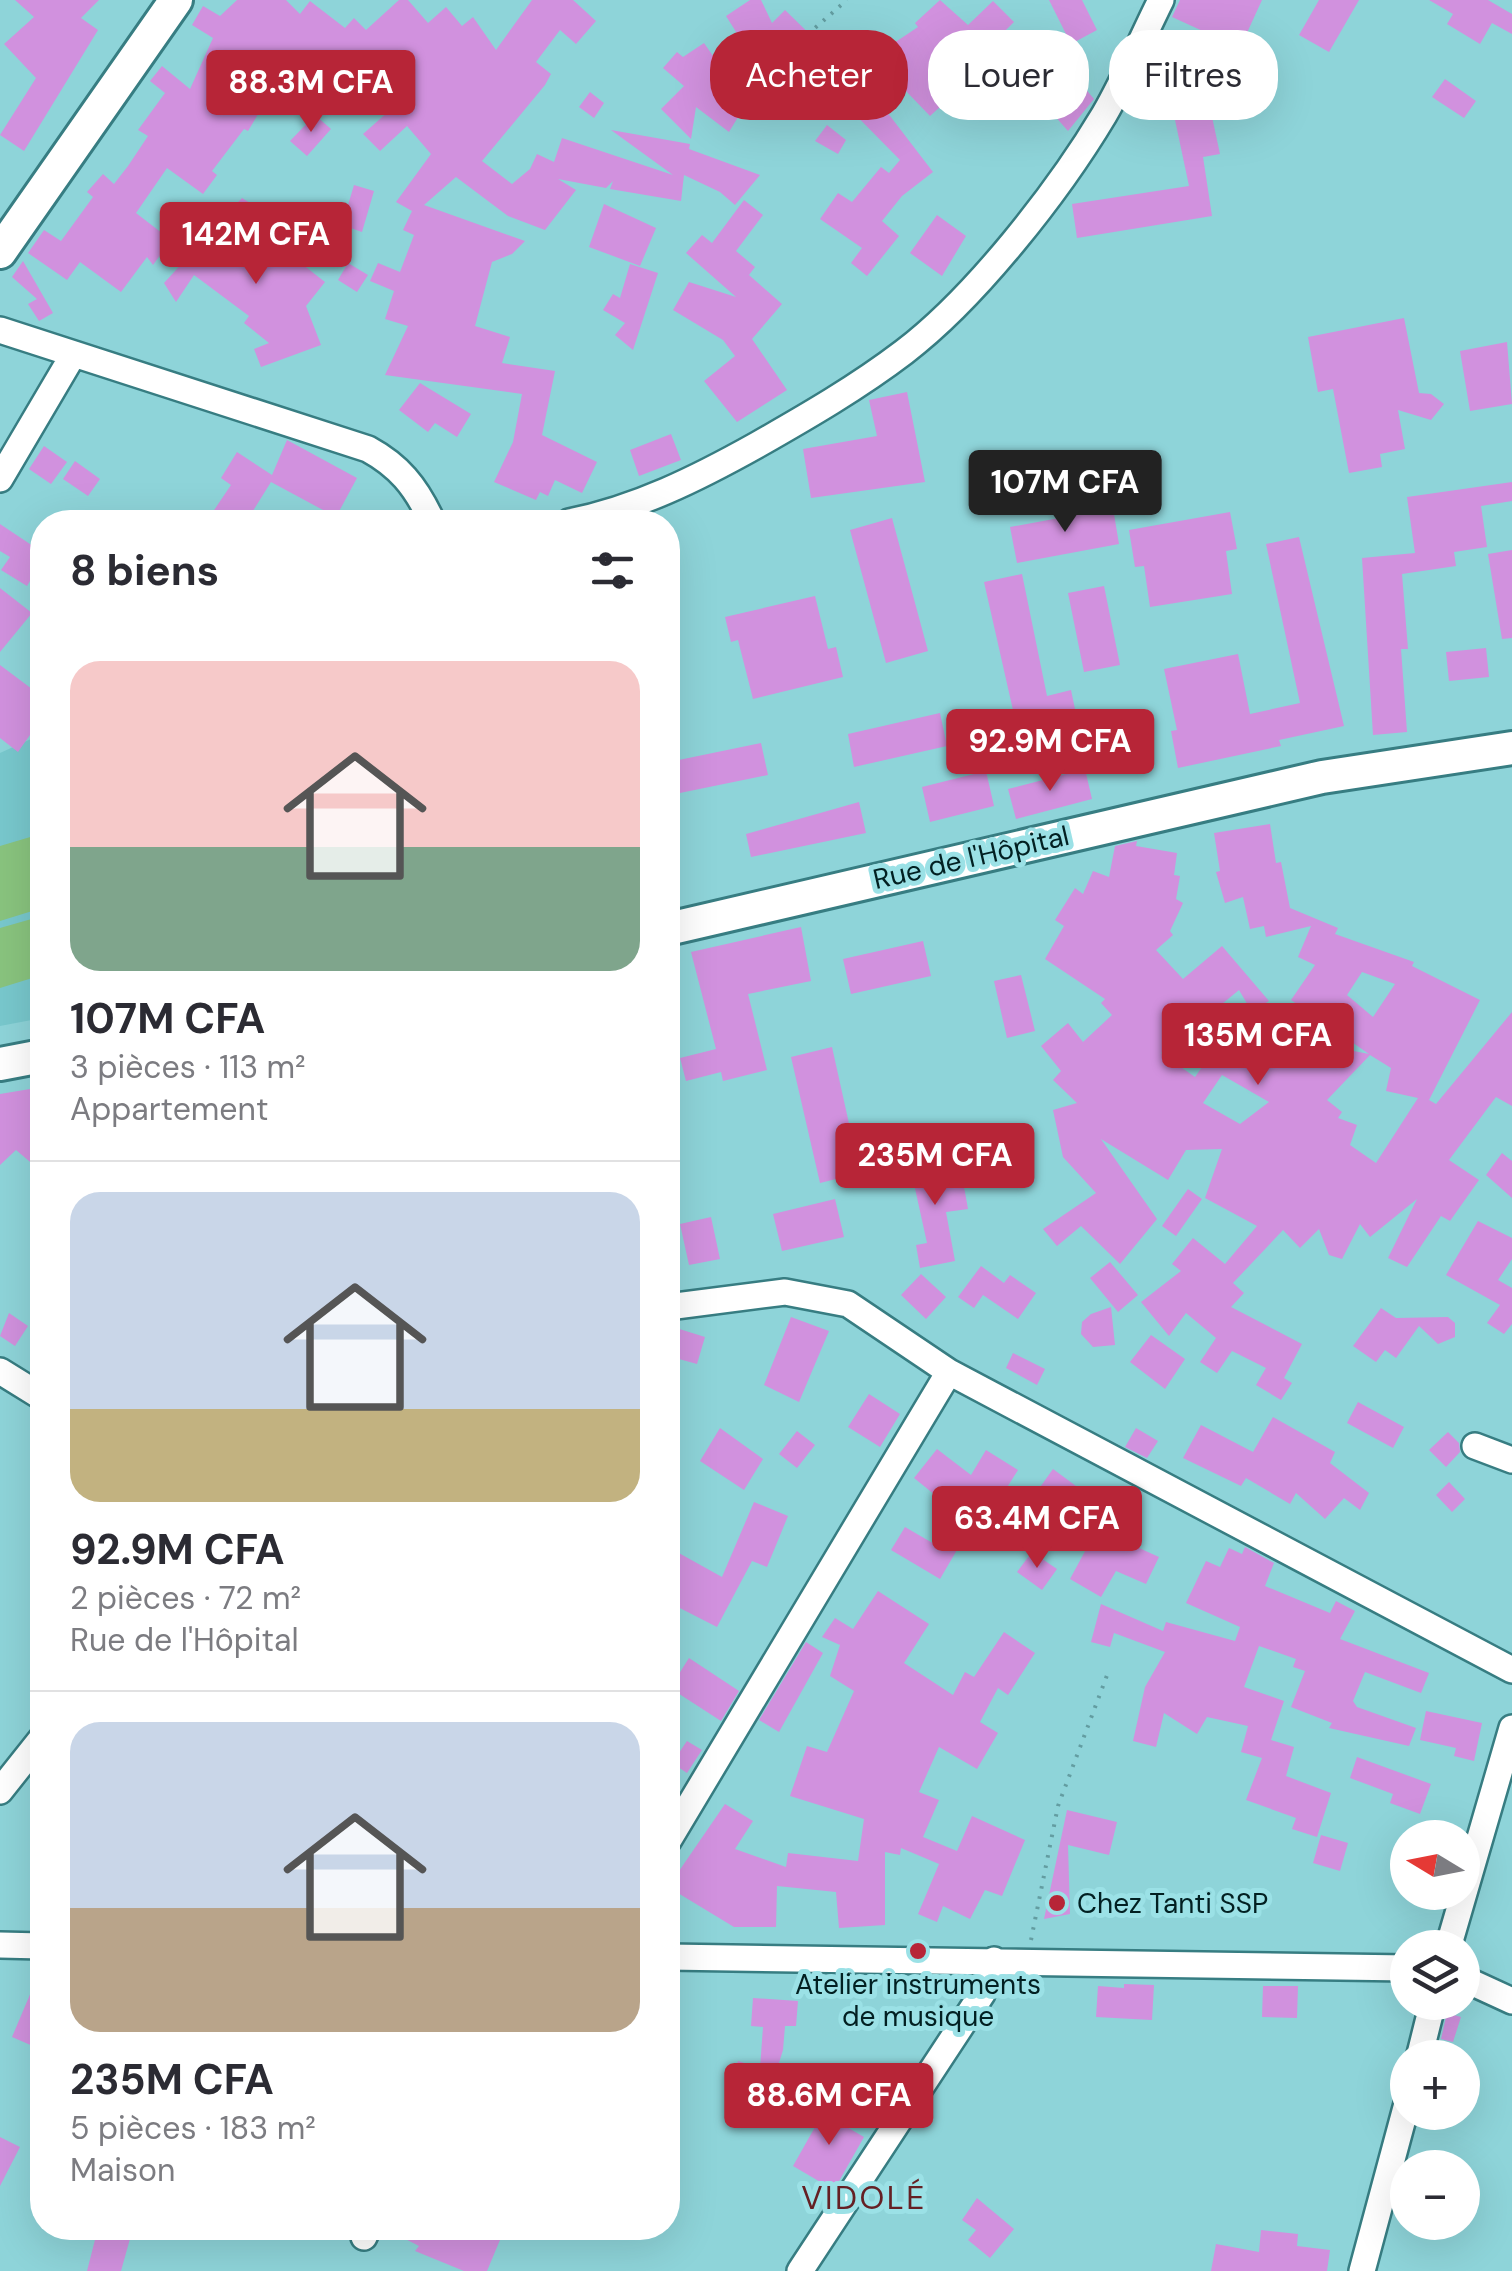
<!DOCTYPE html>
<html lang="fr">
<head>
<meta charset="utf-8">
<style>
  body { margin:0; font-family:"DM Sans",sans-serif; background:#f2f2f3; color:#2b2b33; height:100vh; display:flex; flex-direction:column; font-size:38px; white-space:nowrap }
  * { box-sizing:border-box; margin:0 }
  p { font-size:32px; color:#7c7c81 }
  .icon { flex:none; width:55px; height:55px; fill:none; stroke:currentColor; stroke-width:2; stroke-linecap:round; stroke-linejoin:round }
  .map { position:relative; flex:1; overflow:hidden }
  .panel { position:absolute; left:30px; top:510px; width:650px; height:1730px; display:flex; flex-direction:column; background:#fff; border-radius:40px; box-shadow:0 10px 40px #0002 }
  .panel>* { flex:none }
  .guide { position:absolute; left:710px; top:30px; width:650px; height:90px; display:flex; gap:20px }
  .needle { width:65px; rotate:280deg }
  .tools { position:absolute; left:1390px; top:1820px; display:grid; gap:20px }
  .tools a { display:grid; place-items:center; width:90px; height:90px; border-radius:50%; background:#fff; box-shadow:0 10px 40px #0002; font-size:50px }
  .price { position:absolute; translate:-50% -85px; padding:0 22px; border-radius:10px; background:#b72537; color:#fff; font-size:32px; line-height:65px; filter:drop-shadow(0 2px 5px #0008) }
  .price::after { content:''; position:absolute; left:50%; top:60px; width:30px; height:22px; margin-left:-15px; background:inherit; clip-path:polygon(0 0,100% 0,50% 100%) }
  .price.active { background:#222; color:#fff }
  ul { padding:0; list-style:none }
  li { display:grid; align-content:center; gap:20px; height:530px; padding:0 40px }
  li+li { border-top:2px solid #e1e1e2 }
  li span { display:grid; place-items:center; height:310px; border-radius:30px; color:#555 }
  li>.icon { margin-inline-start:auto }
  span .icon { width:180px; height:180px; fill:#fffc; stroke-width:1 }
  li b { font-size:42px }
  h2 { display:flex; justify-content:space-between; align-items:center; height:120px; padding:0 40px; font-size:42px }
  .chip { padding:0 35px; border-radius:40px; background:#fff; box-shadow:0 10px 40px #0002; font-size:35px; line-height:90px }
  .chip.active { background:#b72537; color:#fff }
  .map>svg:first-child { display:block }
  .built { fill:#78c8cd }
  .green { fill:#89c47e }
  .building { fill:#d191de; fill-rule:evenodd }
  .lines { fill:none; stroke-linecap:round; stroke-linejoin:round }
  .minor-casing { stroke:#377d82; stroke-width:30 }
  .tertiary-casing { stroke:#377d82; stroke-width:38 }
  .path { stroke:#639da1; stroke-width:4; stroke-dasharray:2.5 8; stroke-linecap:butt }
  .minor { stroke:#fff; stroke-width:25 }
  .tertiary { stroke:#fff; stroke-width:32 }
  .poi-dot { fill:#b72537; stroke:#9be1e6; stroke-width:4 }
  .labels { text-anchor:middle; stroke-width:10; stroke-linejoin:round; paint-order:stroke }
  .street-label { font-size:28px; fill:#022022; stroke:#9be1e6 }
  .poi-label { font-size:28px; fill:#022022; stroke:#9be1e6; text-anchor:start }
  .quarter-label { font-size:32px; letter-spacing:2.5px; fill:#652024; stroke:#9be1e6 }
</style>
</head>
<body>
<div class="map">
<svg width="1512" height="2271" viewBox="0 0 1512 2271">
  <rect width="100%" height="100%" fill="#8ed4d9"/>
  <path class="built" d="M42 734V1018L0 1026V753Z"/>
  <path class="green" d="M37 835 42 855V908L0 921V846Z
    M35 918 42 943V975L0 988V928Z"/>
  <path class="building" d="M15 0H99L81 18 98 30 24 151 0 135 36 78 4 44 34 17Z
    M237 0H286L300 14 310 1 345 28 354 18 366 30 399 0H408L428 23 446 7 462 26 473 17 496 50 532 0H573L596 21 576 44 560 30 536 62 551 74 545 85 482 161 512 184 530 169 537 154 554 162 562 138 673 175 611 130 690 144 689 149 760 175 735 205 720 192 684 175 681 201 610 189 613 181 606 188 558 179 576 190 545 230 508 216 456 177 424 205 525 241 512 254 492 262 475 326 510 337 502 363 555 371 542 435 597 462 582 493 555 480 548 496 540 492 536 500 494 482 513 442 522 394 385 375 408 326 385 319 394 291 370 281 378 263 400 272 414 235 403 230 412 211 396 202 431 154 407 126 380 151 363 134 389 111 367 80 360 88 342 72 331 86 275 53 258 90 268 98 248 131 244 129 212 171 217 175 203 194 167 168 136 213 171 240 153 265 147 257 121 292 80 262 67 280 28 253 44 230 61 241 93 197 87 192 103 174 114 184 128 166 148 136 138 130 165 93 150 81 162 66 190 89 213 38 192 25 203 6 220 16Z
    M750 0H761L772 23 785 10 828 52 811 70 781 40 749 66 788 96 772 118 746 104 729 132 696 107 691 139 661 109 684 86 663 68 677 52 683 57 704 43 720 66 745 46 726 16Z
    M940 0 968 25 993 1 1014 22 997 39 990 31 961 57 956 50 928 75 950 98 930 116 904 89 882 51 918 27 915 23Z
    M1049 0H1082L1097 30 1071 44Z
    M1180 0H1262L1240 48 1172 17Z
    M1319 0H1359L1329 52 1299 35Z
    M1429 0H1488L1512 14V34L1492 23 1480 44 1447 24 1453 14Z
    M1200 61 1220 154 1203 157 1212 216 1077 238 1072 204 1189 186 1164 68Z
    M1445 79 1476 101 1464 118 1432 97Z
    M841 84 884 117 887 112 933 172 902 196 882 221 899 236 867 276 851 263 862 248 820 219 838 193 852 202 881 167 889 173 900 160 833 92Z
    M1084 87 1094 99 1068 131 1053 114Z
    M590 92 604 103 594 118 579 107Z
    M315 115 331 129 307 156 290 141Z
    M827 125 846 140 838 154 815 141Z
    M354 185 374 191 362 232 342 225Z
    M242 198 258 208 248 219 254 225 231 250 260 271 279 246 325 282 306 306 321 345 261 367 254 349 269 343 244 323 249 316 194 275 176 302 164 283Z
    M744 200 763 215 736 251 755 267 749 275 782 304 752 339 787 390 737 422 704 381 735 356 723 340 673 310 689 282 736 297 686 253 702 235 712 243Z
    M604 204 656 228 640 266 589 247Z
    M937 215 966 236 942 276 910 253Z
    M23 261 53 313 39 321 28 304 37 299 12 277Z
    M348 263 368 275 357 292 338 280Z
    M630 264 658 273 633 350 615 335 625 323 603 310 613 294 620 298Z
    M1404 318 1419 393 1431 394 1444 404 1431 420 1398 410 1405 449 1380 454 1382 467 1349 473 1333 389 1318 392 1308 337Z
    M1507 342 1512 404 1470 411 1460 351Z
    M420 383 471 414 457 437 435 423 428 432 399 410Z
    M907 392 925 482 811 498 803 449 877 436 869 400Z
    M671 434 681 460 639 476 630 450Z
    M287 440 357 478 336 517 271 482 246 522H206L231 485 221 478 237 452 272 475Z
    M44 446 67 462 51 484 29 469Z
    M75 461 100 479 88 496 63 479Z
    M1512 482V501L1481 506 1487 547 1454 552 1456 566 1402 574 1408 649H1401L1407 732 1373 735 1362 558 1415 553 1407 497Z
    M1113 508 1119 544 1017 563 1010 527Z
    M1230 512 1237 549 1226 551 1232 594 1150 607 1144 566 1135 567 1129 530Z
    M892 518 928 651 886 663 850 530Z
    M0 524 42 552V562L27 586 1 570 10 557 0 551Z
    M1299 537 1344 726 1279 740 1281 746 1178 768 1171 731 1177 730 1164 669 1238 654 1250 714 1300 703 1266 544Z
    M1512 550V638L1502 639 1488 554Z
    M1022 574 1047 696 1071 690 1079 728 1020 741 984 582Z
    M1104 586 1120 665 1084 672 1068 593Z
    M0 588 32 613 0 652Z
    M815 596 828 649 836 647 843 677 753 699 738 640 731 642 725 617Z
    M1486 648 1489 677 1449 681 1446 652Z
    M0 665 32 689 42 675V718L18 752 0 738Z
    M940 713 947 746 854 767 848 734Z
    M761 743 768 775 675 794 669 762Z
    M1085 769 1092 799 1016 819 1008 789Z
    M986 771 994 806 930 822 922 787Z
    M859 802 866 833 751 857 746 834Z
    M1270 824 1276 863 1281 862 1290 908 1338 928 1335 934 1414 962 1412 966 1480 1000 1429 1100 1436 1104 1512 1012V1106L1496 1097 1449 1160 1479 1180 1450 1221 1441 1216 1407 1267 1388 1258 1417 1199 1370 1237 1360 1224 1342 1259 1329 1255 1319 1229 1300 1248 1283 1230 1233 1283 1244 1293 1231 1307 1302 1344 1284 1378 1292 1383 1281 1400 1256 1385 1266 1368 1232 1351 1217 1373 1200 1362 1216 1338 1186 1313 1169 1336 1141 1302 1181 1271 1172 1264 1193 1238 1225 1264 1257 1226 1205 1198 1222 1149 1186 1150 1168 1180 1101 1139 1157 1219 1120 1264 1081 1226 1057 1246 1043 1229 1096 1193 1063 1157 1053 1110 1077 1103 1053 1080 1061 1071 1041 1046 1068 1023 1083 1042 1112 1015 1101 1003 1105 999 1045 959 1064 926 1055 920 1075 888 1083 894 1093 871 1109 877 1115 846 1137 841 1136 846 1177 853 1174 875 1180 876 1176 899 1183 903 1170 931 1173 935 1156 950 1183 979 1222 946 1269 1001 1252 1012 1239 990 1205 1018 1286 1064 1267 1034 1369 1054 1291 1000 1315 965 1298 957 1311 926 1266 937 1264 926 1250 929 1243 897 1225 903 1216 872 1220 871 1214 833ZM1362 972 1395 984 1373 1017 1347 995ZM1187 1029 1216 1047 1195 1077 1161 1053ZM1370 1055 1391 1068 1386 1091 1418 1098 1376 1163 1350 1145 1357 1125 1338 1118 1342 1112 1327 1100ZM1222 1075 1269 1102 1240 1124 1203 1103Z
    M801 927 811 981 748 994 767 1070 723 1081 721 1072 686 1081 680 1058 716 1049 691 952Z
    M923 941 931 976 851 994 843 959Z
    M1021 975 1035 1031 1007 1038 994 981Z
    M832 1047 860 1173 820 1183 791 1057Z
    M42 1087V1172L16 1150 0 1165V1094Z
    M931 1147 937 1185 963 1181 968 1209 946 1212 955 1261 920 1268 916 1245 927 1243 907 1152Z
    M1502 1153 1512 1161V1198L1486 1175Z
    M1188 1189 1202 1199 1176 1236 1162 1226Z
    M835 1199 844 1237 782 1251 773 1214Z
    M711 1217 720 1259 689 1265 680 1224Z
    M1478 1221 1512 1238V1259L1498 1280 1512 1288V1324L1504 1334 1487 1323 1500 1305 1446 1275Z
    M1110 1262 1138 1295 1118 1312 1090 1278Z
    M981 1266 1004 1283 1010 1275 1036 1293 1018 1319 983 1295 974 1308 958 1297Z
    M921 1274 946 1297 926 1319 901 1295Z
    M1111 1307 1115 1345 1093 1347 1081 1334 1082 1322 1091 1314Z
    M1381 1308 1396 1318 1448 1317 1455 1323V1337L1438 1344 1419 1326 1396 1358 1385 1350 1376 1362 1353 1346Z
    M9 1313 28 1326 15 1346 0 1336Z
    M791 1317 829 1331 799 1402 764 1385Z
    M673 1327 705 1337 697 1364 668 1356Z
    M1151 1335 1185 1359 1165 1389 1130 1362Z
    M1013 1353 1045 1369 1037 1385 1006 1368Z
    M869 1394 900 1414 880 1447 848 1427Z
    M1358 1402 1404 1427 1393 1448 1347 1423Z
    M1273 1417 1335 1452 1330 1463 1369 1493 1360 1510 1344 1498 1325 1519 1296 1493 1290 1504 1246 1478 1241 1486 1183 1458 1201 1425 1253 1452Z
    M720 1428 763 1459 744 1490 700 1461Z
    M1136 1428 1158 1441 1147 1458 1125 1447Z
    M797 1431 815 1445 797 1468 779 1454Z
    M1448 1432 1459 1443 1460 1452 1446 1467 1429 1450Z
    M937 1449 971 1475 986 1450 1018 1470 977 1535 968 1531 940 1579 891 1550 905 1527 936 1545 955 1511 914 1478Z
    M1053 1469 1099 1503 1102 1497 1142 1520 1128 1543 1159 1557 1146 1584 1116 1571 1101 1597 1070 1579 1097 1529 1038 1490Z
    M1449 1482 1465 1499 1452 1512 1436 1495Z
    M754 1502 788 1516 767 1567 752 1561 717 1627 668 1602V1547L722 1577Z
    M1245 1547 1274 1563 1265 1586 1330 1613 1336 1601 1355 1611 1340 1639 1429 1673 1421 1693 1365 1672 1353 1701 1357 1707 1416 1728 1409 1746 1329 1728 1332 1723 1291 1707 1305 1671 1293 1667 1296 1659 1259 1646 1244 1687 1284 1701 1271 1740 1294 1747 1286 1776 1331 1793 1317 1837 1292 1829 1296 1818 1246 1800 1262 1758 1241 1752 1248 1726 1207 1717 1197 1734 1164 1713 1156 1747 1133 1741 1145 1687 1165 1652 1114 1633 1110 1647 1091 1642 1101 1604 1163 1631 1166 1622 1235 1641 1240 1627 1186 1603 1206 1561 1220 1567 1229 1548 1242 1554Z
    M1032 1552 1057 1569 1042 1590 1017 1572Z
    M878 1591 929 1624 904 1663 953 1695 965 1672 974 1677 1004 1632 1035 1653 1008 1695 998 1688 980 1722 998 1733 977 1769 939 1747 919 1792 939 1800 923 1837 957 1851 972 1816 1025 1840 1002 1896 985 1890 970 1919 943 1906 937 1922 918 1914 939 1864 901 1848 900 1855 885 1852V1925L839 1928 836 1892 777 1886 776 1927H734L668 1887 725 1804 753 1821 735 1849 786 1867 788 1853 858 1861 864 1819 790 1796 807 1746 827 1752 854 1691 830 1676 840 1645 822 1637 835 1618 853 1629Z
    M806 1642 823 1653 779 1732 759 1720Z
    M689 1658 739 1691 721 1721 670 1688Z
    M1426 1711 1482 1723 1474 1761 1454 1756 1456 1748 1420 1740Z
    M687 1741 702 1750 687 1773 672 1763Z
    M1357 1757 1431 1784 1420 1814 1390 1803 1393 1794 1350 1778Z
    M1067 1810 1117 1822 1109 1855 1068 1845 1070 1914 1044 1919Z
    M1321 1835 1348 1843 1340 1871 1313 1863Z
    M42 1966V2050L12 2037Z
    M1124 1984 1154 1985 1152 2020 1096 2017 1098 1986 1124 1988Z
    M1263 1986H1298L1297 2018 1262 2017Z
    M753 1998 798 2001 796 2026H785L783 2050 764 2111 758 2110 759 2087 732 2078 738 2061 760 2068 763 2027 751 2026Z
    M1447 2013 1461 2017 1453 2042 1441 2039Z
    M828 2104 850 2117 845 2126 864 2137 834 2190 793 2166Z
    M0 2137 20 2147 0 2186Z
    M977 2198 1014 2229 990 2258 968 2240 976 2230 962 2220Z
    M98 2228H133L121 2271H87Z
    M384 2228H505L487 2271H464L415 2251 419 2246Z
    M1261 2230 1298 2234 1297 2246 1330 2250 1327 2271H1211L1216 2244 1259 2252Z"/>
  <g class="lines">
    <g class="minor-casing">
      <path id="minor" d="M0 330 368 449C399 466 415 486 430 517L428 522
        M0 479 73 355
        M569 522C636 509 698 478 757 445 808 416 858 387 904 352 975 298 1058 192 1104 115 1125 79 1142 38 1161 0
        M668 1307 785 1292 848 1304 949 1372 1512 1670
        M0 1371 42 1397
        M1475 1446 1512 1460
        M0 1791 42 1738
        M668 1841 949 1372
        M0 1945 42 1946
        M1448 1948 1512 1728
        M668 1957 1408 1968
        M1462 1978 1512 2001
        M1419 2058 1433 2002
        M364 2237 368 2228
        M800 2271 982 1994 994 1960
        M1362 2271 1408 2100"/>
    </g>
    <g class="tertiary-casing">
      <path id="tertiary" d="M0 252 176 0
        M668 929 1322 777 1512 748
        M0 1064 42 1056"/>
    </g>
    <path class="path" d="M752 83 847 0
      M1031 1940 1058 1806 1109 1670"/>
    <use href="#minor" class="minor"/>
    <use href="#tertiary" class="tertiary"/>
  </g>
  <g class="poi-dot">
    <circle cx="1057" cy="1903" r="10"/>
    <circle cx="918" cy="1951" r="10"/>
  </g>
  <g class="labels">
    <g class="street-label">
      <text transform="translate(971 857) rotate(-13)" y="10">Rue de l'Hôpital</text>
    </g>
    <g class="poi-label">
      <text x="1077" y="1913">Chez Tanti SSP</text>
      <text x="918" y="1994" text-anchor="middle">Atelier instruments<tspan x="918" dy="32">de musique</tspan></text>
    </g>
    <g class="quarter-label">
      <text x="864" y="2209">VIDOLÉ</text>
    </g>
  </g>
</svg>
<div class="tools">
<a><svg class="needle" viewBox="-14 -14 28 28"><path d="M0-13l5 13h-10z" fill="#e53935"/><path d="M0 13l5-13h-10z" fill="#7c7c81"/></svg></a>
<a><svg class="icon" aria-label="layers" viewBox="0 0 24 24"><path d="M12 4l9 5-9 5-9-5zM3 14l9 5 9-5"/></svg></a>
<a>+</a>
<a>−</a>
</div>
<b class="price" style="left:311px;top:135px">88.3M CFA</b>
<b class="price" style="left:256px;top:287px">142M CFA</b>
<b class="price active" style="left:1065px;top:535px">107M CFA</b>
<b class="price" style="left:1050px;top:794px">92.9M CFA</b>
<b class="price" style="left:1258px;top:1088px">135M CFA</b>
<b class="price" style="left:935px;top:1208px">235M CFA</b>
<b class="price" style="left:1037px;top:1571px">63.4M CFA</b>
<b class="price" style="left:829px;top:2148px">88.6M CFA</b>
<div class="guide">
<a class="chip active">Acheter</a>
<a class="chip">Louer</a>
<a class="chip">Filtres</a>
</div>
<section class="panel">
<h2>8 biens<svg class="icon" aria-label="filters" viewBox="0 0 24 24"><path d="M4 7h16M4 17h16"/><circle cx="9" cy="7" r="2"/><circle cx="15" cy="17" r="2"/></svg></h2>
<ul>
<li><span style="background:linear-gradient(#f6c9c9 60%,#7fa58c 0)"><svg class="icon" aria-label="home" viewBox="0 0 24 24"><path d="M3 11l9-7 9 7M6 9v11h12V9"/></svg></span><div><b>107M CFA</b><p>3 pièces · 113 m²</p><p>Appartement</p></div></li>
<li><span style="background:linear-gradient(#c9d6e8 70%,#c2b280 0)"><svg class="icon" aria-label="home" viewBox="0 0 24 24"><path d="M3 11l9-7 9 7M6 9v11h12V9"/></svg></span><div><b>92.9M CFA</b><p>2 pièces · 72 m²</p><p>Rue de l'Hôpital</p></div></li>
<li><span style="background:linear-gradient(#c9d6e8 60%,#b9a48a 0)"><svg class="icon" aria-label="home" viewBox="0 0 24 24"><path d="M3 11l9-7 9 7M6 9v11h12V9"/></svg></span><div><b>235M CFA</b><p>5 pièces · 183 m²</p><p>Maison</p></div></li>
</ul>
</section>
</div>
</body>
</html>
